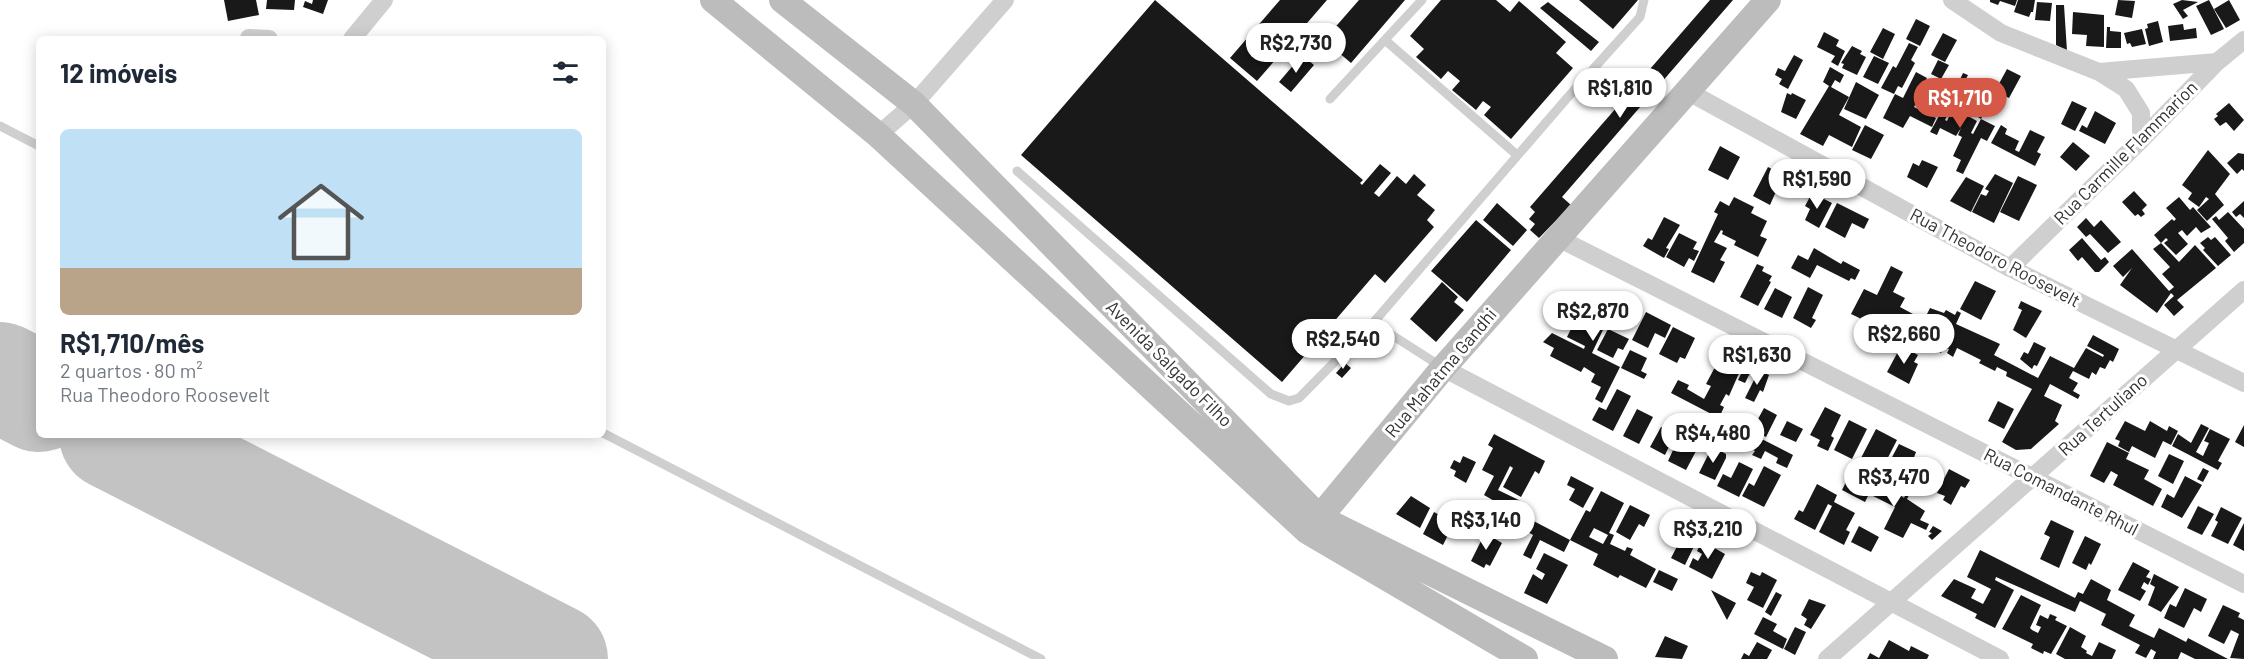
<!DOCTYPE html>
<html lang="pt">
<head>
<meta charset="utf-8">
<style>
  body { margin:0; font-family:Barlow,sans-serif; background:#f2f2f3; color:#1f2937; height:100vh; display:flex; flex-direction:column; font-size:22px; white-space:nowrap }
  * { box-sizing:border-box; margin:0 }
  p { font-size:20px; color:#747a83 }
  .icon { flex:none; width:33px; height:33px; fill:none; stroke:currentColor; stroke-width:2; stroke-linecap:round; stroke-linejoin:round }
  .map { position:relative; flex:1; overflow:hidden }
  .side { position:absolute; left:36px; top:36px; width:570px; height:402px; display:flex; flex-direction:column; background:#fff; border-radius:9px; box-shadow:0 3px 15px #0003 }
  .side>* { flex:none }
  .price { position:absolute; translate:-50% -51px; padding:0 14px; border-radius:21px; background:#fff; color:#222; font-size:20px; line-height:39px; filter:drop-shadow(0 2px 3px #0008) }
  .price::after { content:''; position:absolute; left:50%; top:36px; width:18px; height:14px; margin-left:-9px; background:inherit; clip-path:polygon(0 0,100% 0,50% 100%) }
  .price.on { background:#d65947; color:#fff }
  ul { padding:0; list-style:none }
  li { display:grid; align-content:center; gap:12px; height:318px; padding:0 24px }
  li span { display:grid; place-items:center; height:186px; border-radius:9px; color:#555 }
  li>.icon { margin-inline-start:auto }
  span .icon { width:108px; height:108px; fill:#fffc; stroke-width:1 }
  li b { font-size:26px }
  h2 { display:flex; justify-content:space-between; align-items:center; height:72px; padding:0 24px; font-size:26px }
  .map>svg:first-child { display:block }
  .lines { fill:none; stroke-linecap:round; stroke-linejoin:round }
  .runway { stroke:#c3c3c3; stroke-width:110 }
  .building { fill:#191919; fill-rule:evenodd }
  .lane { stroke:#cfcfcf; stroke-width:9 }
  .street { stroke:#cfcfcf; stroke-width:18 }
  .secondary { stroke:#bcbcbc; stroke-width:26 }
  .labels { text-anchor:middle; stroke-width:6; stroke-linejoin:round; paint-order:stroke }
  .street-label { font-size:18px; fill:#323232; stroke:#fff }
</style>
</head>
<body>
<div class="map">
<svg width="2244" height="659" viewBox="0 0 2244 659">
  <rect width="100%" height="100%" fill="#fff"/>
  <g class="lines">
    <path class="runway" d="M0 377 39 397
      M114 435 553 659"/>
  </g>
  <path class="building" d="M224 0H256L259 15 228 21Z
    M267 0H295L294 10 266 9Z
    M313 0H328L323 14 303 7 305 1 312 4Z
    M1155 0 1363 180 1360 183 1362 185 1380 164 1391 173 1374 193 1379 197 1397 176 1406 184 1414 174 1426 185 1417 195 1435 210 1427 220 1434 227 1385 283 1375 274 1282 382 1021 155Z
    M1280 0H1327L1257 81 1230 58Z
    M1359 0H1405L1351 63 1324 40Z
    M1441 0H1496L1510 12 1519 1 1566 42 1556 53 1573 68 1511 139 1484 115 1491 107 1483 101 1476 110 1452 90 1460 81 1448 71 1441 79 1416 57 1424 49 1410 36Z
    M1579 0H1638L1613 29Z
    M1710 0H1733L1562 197 1571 205 1539 238 1530 230 1535 224 1529 219 1535 212 1530 207Z
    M1990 0H2017L2015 6 2000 1 1998 5 1990 2Z
    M2018 0H2035L2033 12H2031L2029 17 2014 12Z
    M2118 0 2135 1 2132 18 2115 15Z
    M2182 0 2198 2 2183 10 2188 16 2183 19 2173 4Z
    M2209 0 2224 29 2211 35 2196 6Z
    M2229 0 2240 20 2226 28 2214 9Z
    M1548 2 1599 42 1591 51 1540 8Z
    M2037 2 2052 3 2050 21 2035 20Z
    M2056 5H2064L2067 51 2056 45Z
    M2073 12 2104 15V47L2086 46 2087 35 2072 34Z
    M1916 19 1930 26 1920 46 1906 39Z
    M2158 21 2163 42 2149 46 2145 29 2148 28 2147 24Z
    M2183 24 2184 30 2196 28 2197 38 2170 41 2168 26Z
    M2107 27H2110V31L2121 32V48H2106Z
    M1883 28 1895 34 1883 59 1870 52Z
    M2142 29 2146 44 2132 47 2130 43 2127 44 2124 33Z
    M1824 32 1839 40 1836 46 1845 51 1838 66 1831 62 1835 56 1817 47Z
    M1943 33 1957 40 1945 62 1931 55Z
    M1909 43 1918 47 1911 60 1915 63 1902 88 1898 86 1894 94 1881 88 1893 66 1896 68Z
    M1852 46 1862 51 1860 54 1866 57 1857 75 1842 68 1844 64 1841 63Z
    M1302 55 1314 65 1291 92 1279 82Z
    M1794 55 1803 60 1788 89 1779 84 1782 79 1775 75 1778 68 1785 71Z
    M1874 56 1889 63 1878 84 1863 77Z
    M1938 60 1949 65 1941 79 1931 74Z
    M1830 67 1844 75 1840 83 1835 80 1831 87 1849 97 1839 115 1861 127 1852 147 1829 135 1823 146 1800 134 1829 86 1823 82Z
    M2007 69 2021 76 2009 98 1995 91Z
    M1916 72 1927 78 1920 92 1926 95 1923 99 1928 101 1924 109 1915 105 1914 107 1936 118 1932 127 1910 116 1903 128 1883 118 1895 94 1903 98Z
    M1963 73 1968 75 1960 90 1956 88Z
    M1856 82 1879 95 1866 119 1844 109Z
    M1944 90 1955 95 1956 92 1959 93 1945 120 1947 121 1953 108 1977 121 1971 133 1973 134 1981 119 1995 126 1987 141 1981 138 1963 174 1956 171 1961 160 1953 156 1962 137 1958 135 1961 128 1956 136 1940 128 1937 135 1930 132 1939 116 1932 113Z
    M1787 93 1791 95 1792 93 1806 100 1796 119 1781 112Z
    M1988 95 1994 98 1986 114 1984 113 1981 119 1978 117Z
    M2072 101 2087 108 2075 131 2061 124Z
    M2229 103 2244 120 2234 131 2226 122 2220 126 2214 119 2218 116 2216 114Z
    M2095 111 2116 123 2105 144 2079 131 2082 125 2087 128Z
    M1865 125 1884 135 1871 159 1852 150Z
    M2001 125 2007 129 2005 134 2019 141 2015 150 2019 152 2030 130 2045 137 2037 152 2041 154 2035 166 1991 143Z
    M2073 142 2090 156 2076 171 2060 157Z
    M1720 146 1740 157 1728 180 1708 170Z
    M2208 150 2230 174 2215 194 2224 205 2207 221 2197 210 2209 199 2206 197 2199 207 2188 199 2192 193 2182 185Z
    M2238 153 2244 154V171L2242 169 2237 174 2227 163Z
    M1922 160 1938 167 1927 188 1907 177 1913 163 1919 166Z
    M1768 167 1789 178 1783 190 1778 187 1770 205 1753 196Z
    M1995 174 2013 183 1994 223 1972 212 1981 194 1986 196 1989 191 1985 189Z
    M2018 176 2037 185 2019 221 2000 212Z
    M1966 177 1984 186 1971 212 1950 201Z
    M2134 191 2147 205 2142 210 2145 214 2141 217 2138 214 2135 216 2122 202Z
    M1812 193 1832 203 1819 228 1805 220 1810 209 1805 206Z
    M1734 197 1754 207 1751 213 1767 221 1760 236 1767 239 1758 257 1734 245 1736 241 1722 234 1723 231 1721 230 1714 242 1727 248 1720 260 1725 262 1714 283 1691 272 1718 214 1714 212 1720 201 1729 206Z
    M2179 197 2190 210 2193 207 2211 227 2201 233 2196 227 2187 236 2182 230 2178 233 2188 244 2176 255 2164 243 2168 240 2166 238 2161 243 2179 262 2195 245 2216 268 2177 300 2184 307 2174 316 2164 305 2174 296 2171 293 2157 313 2120 285 2132 268 2123 277 2113 266 2132 249 2169 291 2174 287 2162 274 2170 267 2153 249 2161 243 2154 235 2172 219 2174 221 2176 219 2166 208Z
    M2244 201V218L2240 214 2236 217 2232 212Z
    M1497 203 1527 230 1513 246 1483 220Z
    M1837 203 1869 219 1864 229 1852 223 1845 238 1825 227Z
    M2228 212 2244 229V243L2234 252 2225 241 2228 238 2212 219 2216 216 2219 220Z
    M1664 217 1680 225 1666 248 1669 249 1664 258 1643 246 1648 238 1652 240Z
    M2086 218 2094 227 2101 220 2121 242 2108 253 2090 234 2086 237 2077 227Z
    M1476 220 1511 250 1467 302 1431 271Z
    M1679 233 1697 242 1693 249 1699 251 1694 261 1689 258 1684 267 1666 257Z
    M2208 237 2211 240 2215 237 2231 255 2218 266 2203 250 2205 248 2200 243Z
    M2082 238 2101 260 2105 257 2109 262 2099 272H2095L2082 257 2078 261 2069 250Z
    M1814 248 1841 264 1843 261 1860 270 1855 280 1851 278 1849 281 1817 265 1810 278 1791 268 1798 255 1808 260Z
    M1757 264 1764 267 1762 271 1772 276 1769 281 1771 282 1758 306 1740 297Z
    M1891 266 1903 272 1893 292 1905 298 1900 307 1924 320 1930 308 1944 313 1946 310 1955 315 1957 311 1961 313 1956 324 2000 344 1994 355 2038 378 2050 356 2074 368 2086 348 2103 357 2104 355 2087 346 2093 335 2119 349 2113 362 2110 360 2105 369 2100 367 2096 375 2092 372 2089 379 2073 371 2069 378 2078 383 2073 391 2080 395 2078 399 2050 384 2044 396 2062 405 2055 421 2059 424 2031 449 2016 450 2002 442 2032 389 2006 376 2007 372 1997 367 1995 371 1979 363 1981 360 1957 348 1953 357 1947 353 1949 349 1944 347 1941 353 1927 346 1930 341 1881 315 1876 326 1851 314 1864 289 1877 295Z
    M1975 281 1996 291 1981 320 1960 309Z
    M1442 282 1458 297 1454 302 1464 310 1436 342 1410 319Z
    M1808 287 1823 295 1812 318 1816 320 1811 328 1793 318Z
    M1775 288 1792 297 1782 318 1764 309Z
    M1622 292 1640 302 1636 309 1633 307 1624 324 1609 317 1592 353 1620 367 1602 403 1595 399 1601 387 1591 382 1595 374 1584 367 1581 372 1550 356 1554 348 1543 342 1552 333 1584 349 1585 346 1567 337 1575 321 1586 326 1589 320 1596 323 1601 312 1590 306 1602 293 1617 301Z
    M2021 301 2042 311 2026 338 2013 330 2022 310 2018 308Z
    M1646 312 1671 325 1665 338 1655 333 1648 348 1632 340Z
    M1673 327 1695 338 1685 359 1680 357 1677 363 1659 354Z
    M1608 329 1629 339 1623 350 1618 348 1613 358 1597 350Z
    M2034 342 2046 348 2037 366 2034 365 2032 369 2020 359 2024 352 2028 354Z
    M1901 346 1918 355 1914 362 1918 364 1909 384 1887 372Z
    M1630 350 1647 358 1641 371 1647 374 1644 379 1621 368Z
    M1728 356 1743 364 1729 396 1726 394 1720 405 1724 407 1719 418 1671 393 1678 380 1689 385 1687 389 1704 399 1711 386 1706 384 1715 367 1721 370Z
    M1345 363 1351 368 1342 378 1336 373Z
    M1744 368 1751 371 1745 383 1738 380Z
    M1759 370 1769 375 1763 392 1760 390 1754 402 1745 398Z
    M1617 389 1631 396 1613 431 1592 420 1599 407 1606 410Z
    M1998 401 2014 409 2004 429 1988 421Z
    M1825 407 1841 415 1831 436 1834 438 1828 451 1817 446 1820 440 1810 435Z
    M1764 408 1777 415 1766 437 1752 430Z
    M1637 409 1653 417 1639 444 1623 436Z
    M1849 420 1867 429 1852 459 1834 450Z
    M1787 421 1803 429 1796 442 1780 435Z
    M2125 421 2145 431 2150 421 2167 431 2169 426 2178 431 2171 445 2163 441 2155 458 2132 446 2129 452 2118 446 2120 441 2115 439Z
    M2201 424 2209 428 2196 452 2203 456 2209 443 2204 441 2210 429 2230 439 2218 461 2222 463 2218 470 2172 446 2178 434 2191 443Z
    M2244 425V447L2235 442Z
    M1661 427 1675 434 1665 455 1650 447Z
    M1692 429 1704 436 1686 470 1668 461 1674 448 1680 451Z
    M1876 429 1897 440 1880 473 1873 469 1875 466 1861 458Z
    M1744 430 1793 455 1787 468 1776 463 1778 458 1765 451 1761 459 1752 455 1755 451 1739 442Z
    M1494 434 1545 461 1539 474 1535 471 1521 497 1503 487 1513 468 1510 466 1498 490 1525 503 1520 514 1570 540 1564 552 1540 540 1531 559 1523 555 1533 535 1523 529 1521 533 1512 528 1502 521 1505 517 1492 510 1496 502 1484 495 1494 476 1482 470 1493 448 1488 445Z
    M2107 442 2129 453 2126 459 2149 470 2144 479 2162 489 2153 506 2113 485 2118 475 2111 471 2104 483 2090 476Z
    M1899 444 1916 452 1909 471 1906 469 1898 484 1882 476Z
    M1717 449 1726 454V458L1715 480 1699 473 1710 451 1715 454Z
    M2169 454 2184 461 2173 484 2158 476Z
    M1463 456 1476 462 1466 483 1454 476 1456 471 1450 468 1454 460 1460 463Z
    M1739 462 1753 469 1739 497 1717 486 1723 474 1731 478Z
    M1764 466 1781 475 1764 507 1742 496 1749 483 1754 486Z
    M2203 468 2209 471 2203 482 2197 479Z
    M1949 469 1970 480 1965 488 1961 486 1951 505 1943 500 1945 496 1937 493Z
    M1571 476 1594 488 1583 508 1569 500 1575 489 1567 485Z
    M2185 476 2202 485 2182 518 2161 507 2167 494 2174 498Z
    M1846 482 1869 494 1875 484 1892 493 1893 490 1904 498 1910 485 1913 487 1907 499 1925 511 1920 520 1929 524 1926 530 1911 523 1903 538 1884 529 1895 507 1869 494 1865 502 1842 490Z
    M1817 484 1837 495 1834 502 1855 513 1846 530 1850 532 1844 545 1819 532 1832 506 1828 504 1815 530 1794 519 1799 510 1803 512Z
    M1601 491 1624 503 1609 533 1614 535 1610 544 1625 551 1627 547 1633 549 1630 555 1656 569 1646 588 1620 575 1618 578 1593 565 1598 554 1570 540 1586 510 1590 512ZM1594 528 1608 535 1603 544 1589 537Z
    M1411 496 1430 508 1420 528 1396 514Z
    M1630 505 1650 515 1644 527 1639 524 1630 540 1616 532Z
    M2198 506 2214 514 2202 535 2187 528Z
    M2221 507 2242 518 2228 544 2211 536 2218 522 2215 520Z
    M1434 512 1454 523 1443 545 1423 534Z
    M2051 520 2074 531 2059 568 2040 559 2050 537 2044 534Z
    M2244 523V551L2233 545Z
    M1859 526 1879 537 1871 552 1851 542Z
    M1933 526 1942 531 1932 540 1928 536 1932 533 1929 532Z
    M1685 531 1698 538 1685 565 1671 558Z
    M1485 533 1502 543 1490 566 1486 564 1484 568 1471 561Z
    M2085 536 2101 544 2091 565 2089 563 2086 570 2072 563Z
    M1702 541 1725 554 1712 579 1689 567 1693 558 1698 561 1702 554 1697 551Z
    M1980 550 2075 598 2078 592 2083 594 2091 579 2111 590 2107 600 2135 615 2129 626 2154 638 2159 628 2186 642 2188 638 2228 659H2195L2181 652 2178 659H2153L2156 652 2151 649 2146 658 2135 653 2140 645 2101 625 2106 614 2080 601 2075 612 1996 577 1995 580 2014 590 1995 628 1975 618 1977 614 1941 596 1954 579 1976 589 1971 598 1983 604 1991 589 1967 577Z
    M1544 553 1568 565 1547 604 1524 593 1533 574 1542 580 1545 574 1536 569Z
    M2133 562 2150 571 2146 577 2151 579 2148 585 2144 582 2141 588 2146 591 2140 601 2118 590Z
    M1659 570 1678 579 1672 591 1653 582Z
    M1751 572 1760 576 1762 572 1777 580 1763 608 1747 600 1754 587 1746 583Z
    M2154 574 2179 587 2161 612 2148 605 2155 587 2150 584Z
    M2185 588 2207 599 2201 612 2194 608 2184 628 2164 618 2170 604 2176 607Z
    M1711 590 1736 603 1727 620Z
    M1776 592 1782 595 1771 616 1765 612Z
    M2021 595 2041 605 2030 628 2032 630 2038 633 2041 627 2036 625 2040 615 2048 619 2050 614 2057 617 2055 620 2067 626 2051 654 2044 651 2043 654 2031 648 2033 644 2002 629Z
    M1809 599 1826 605 1811 629 1804 625 1807 619 1801 615Z
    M2223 605 2240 613 2238 617 2244 620V659L2230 658 2239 634 2231 630 2224 644 2208 636Z
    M1763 617 1777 624 1773 631 1787 639 1783 649 1754 634Z
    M1795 627 1806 632 1795 655 1784 649Z
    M2070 627 2086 636 2081 647 2087 651 2086 653 2092 656 2099 642 2116 650 2112 659H2065L2056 654Z
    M1665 636 1688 646 1682 659 1655 657Z
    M1889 640 1909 651 1911 646 1929 655 1927 659H1867L1870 653 1879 658Z
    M1757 642 1772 650 1767 659H1741L1744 653 1749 656Z"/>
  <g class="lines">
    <path class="lane" d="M1385 40 1517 155
      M1330 99 1422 0
      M0 126 39 146
      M1017 171 1271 394 1289 401 1299 398 1373 323 1568 97 1640 17 1644 0
      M1373 323 1442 367
      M603 433 1041 659"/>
    <path class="street" d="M1952 0 2001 33 2099 72 2126 89 2141 113V140
      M249 38 269 39
      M352 39 384 0
      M2099 72 2217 62
      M1687 91 2010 268 2244 383
      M878 135 914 104 1005 0
      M1558 238 2244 584
      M2010 268 2141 140 2217 62 2244 40
      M1443 368 2000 659
      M1827 659 2244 290"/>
    <path class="secondary" d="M713 0 878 135 1307 531 1525 659
      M782 0 914 104 1320 518 1605 659
      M1310 529 1443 368 1768 0"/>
  </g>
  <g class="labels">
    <g class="street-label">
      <text transform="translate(2126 153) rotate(-45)" y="6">Rua Carmille Flammarion</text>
      <text transform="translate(1995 258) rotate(28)" y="6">Rua Theodoro Roosevelt</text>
      <text transform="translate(1169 364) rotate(45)" y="6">Avenida Salgado Filho</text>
      <text transform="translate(1441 373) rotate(-50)" y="6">Rua Mahatma Gandhi</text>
      <text transform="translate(2103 415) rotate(-42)" y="6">Rua Tertuliano</text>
      <text transform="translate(2061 492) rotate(27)" y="6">Rua Comandante Rhul</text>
    </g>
  </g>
</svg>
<b class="price" style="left:1296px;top:74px">R$2,730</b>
<b class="price" style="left:1620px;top:119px">R$1,810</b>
<b class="price on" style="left:1960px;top:129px">R$1,710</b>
<b class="price" style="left:1817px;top:210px">R$1,590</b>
<b class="price" style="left:1593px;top:342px">R$2,870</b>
<b class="price" style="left:1904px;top:365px">R$2,660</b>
<b class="price" style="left:1343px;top:370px">R$2,540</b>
<b class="price" style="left:1757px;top:386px">R$1,630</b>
<b class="price" style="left:1713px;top:464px">R$4,480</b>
<b class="price" style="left:1894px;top:508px">R$3,470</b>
<b class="price" style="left:1486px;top:551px">R$3,140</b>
<b class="price" style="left:1708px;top:560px">R$3,210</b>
<section class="side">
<h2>12 imóveis<svg class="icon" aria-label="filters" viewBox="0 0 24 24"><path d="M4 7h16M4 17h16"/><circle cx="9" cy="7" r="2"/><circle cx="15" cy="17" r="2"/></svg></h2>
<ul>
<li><span style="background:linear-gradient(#bfe0f5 75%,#b9a48a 0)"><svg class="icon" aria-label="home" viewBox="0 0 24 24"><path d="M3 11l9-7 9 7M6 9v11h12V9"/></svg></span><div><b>R$1,710/mês</b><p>2 quartos · 80 m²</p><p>Rua Theodoro Roosevelt</p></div></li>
</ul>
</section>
</div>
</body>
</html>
